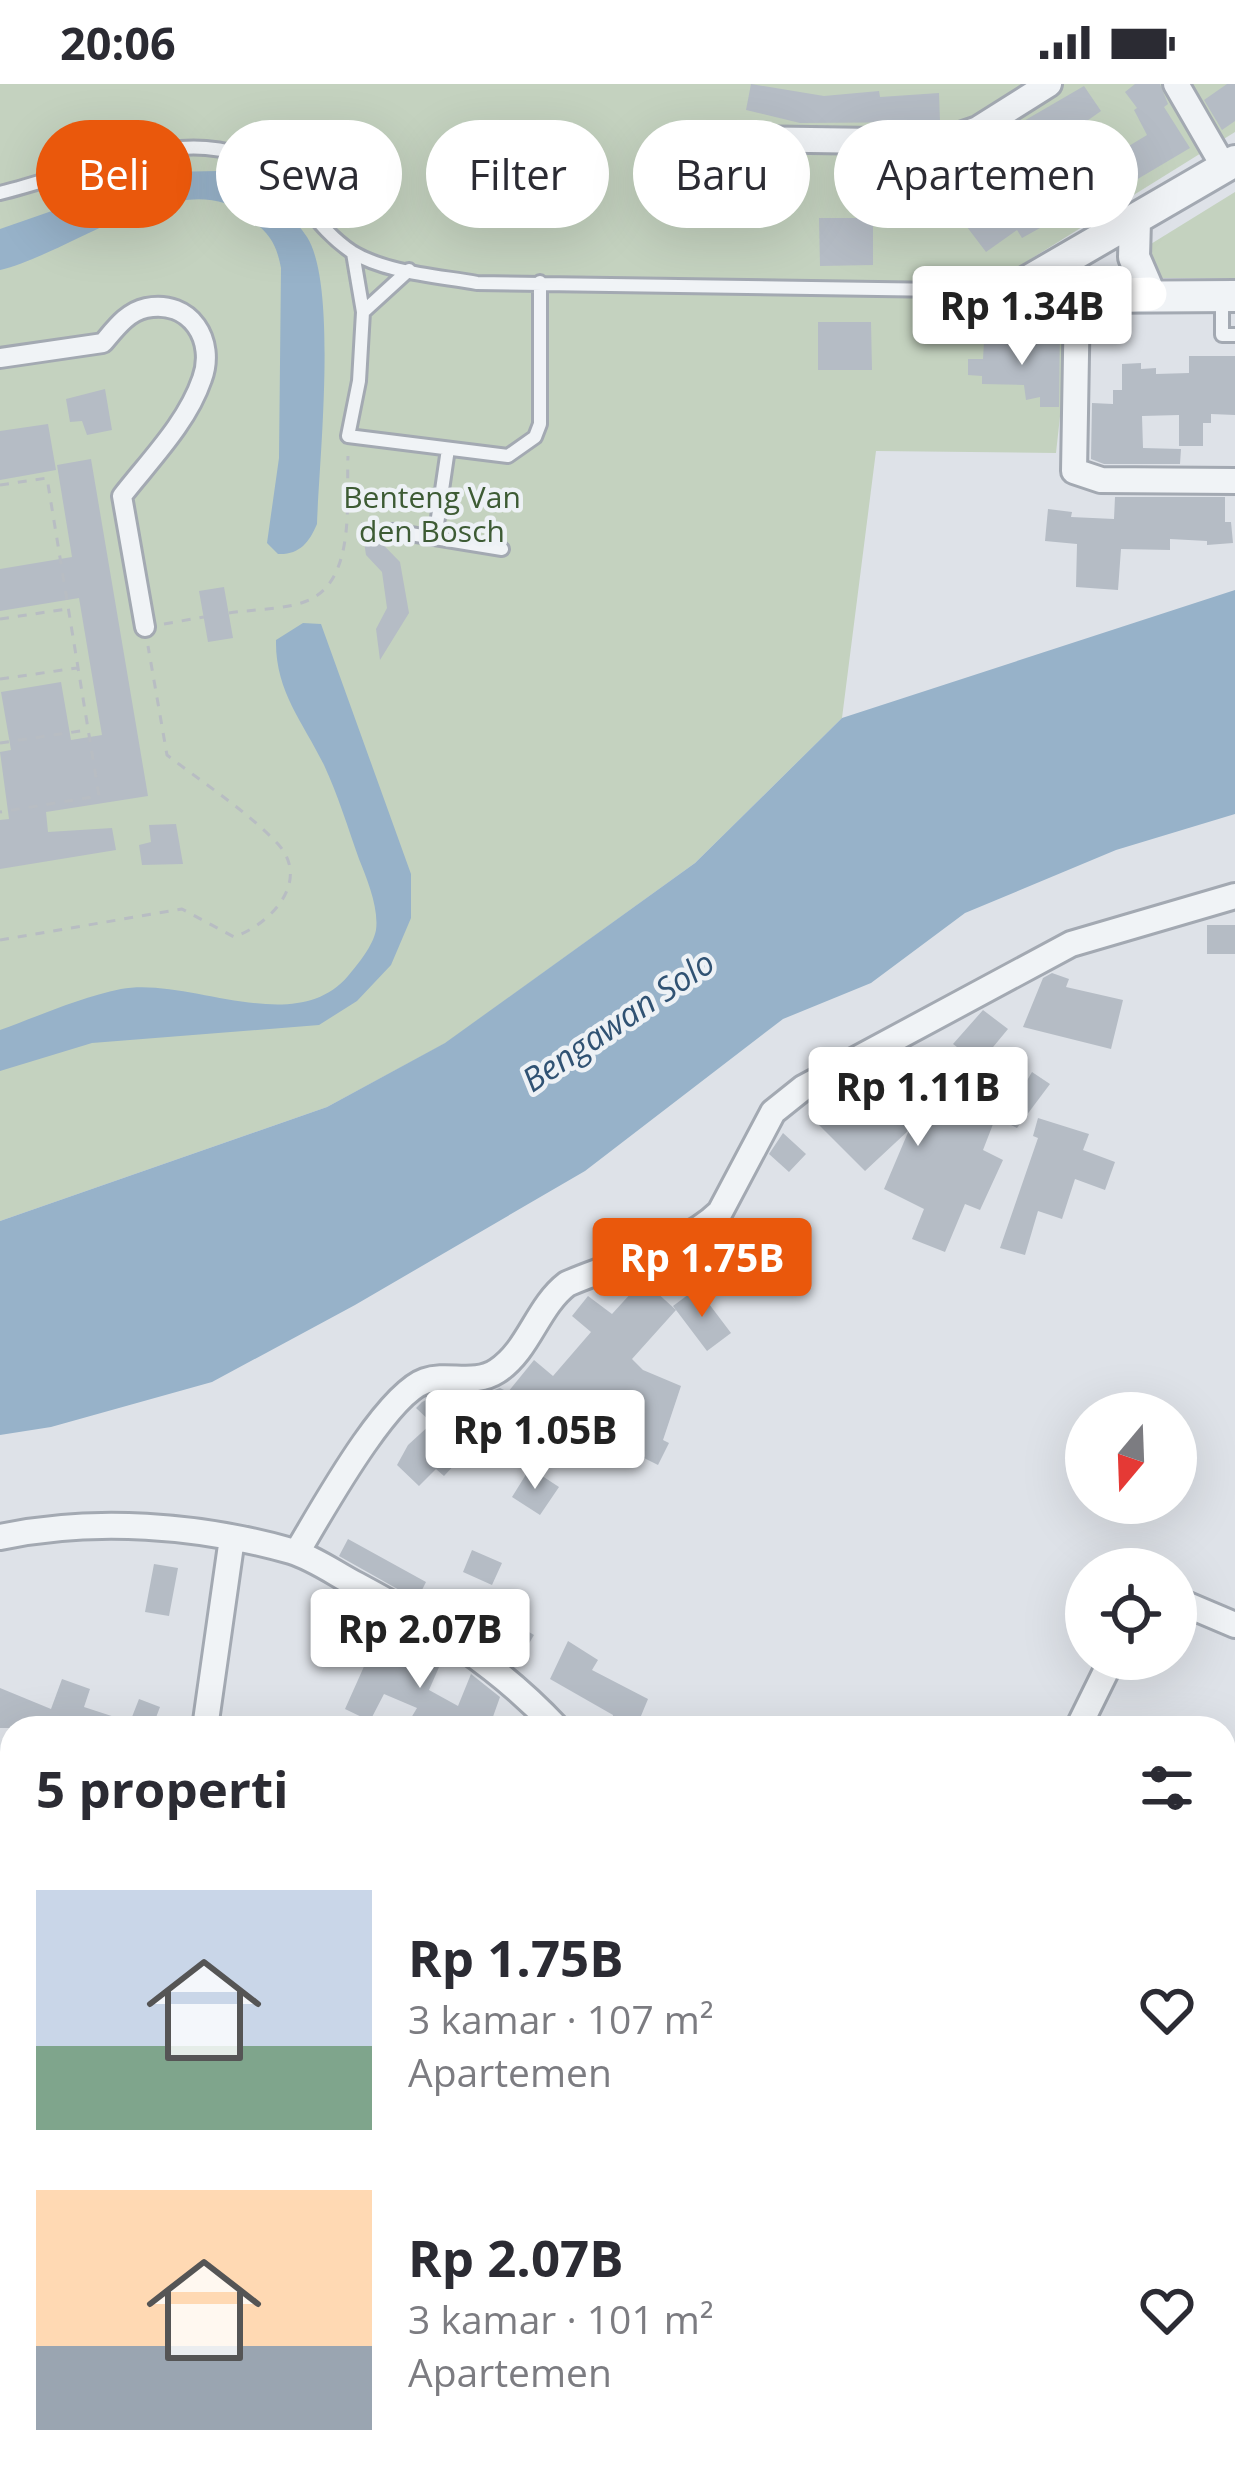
<!DOCTYPE html>
<html lang="id">
<head>
<meta charset="utf-8">
<style>
  body { margin:0; font-family:"Open Sans",sans-serif; background:#f2f2f3; color:#2b2b33; height:100vh; display:flex; flex-direction:column; font-size:45px; white-space:nowrap }
  * { box-sizing:border-box; margin:0 }
  p { font-size:39px; color:#7c7c81 }
  .icon { flex:none; width:66px; height:66px; fill:none; stroke:currentColor; stroke-width:2; stroke-linecap:round; stroke-linejoin:round }
  .map { position:relative; flex:1; overflow:hidden }
  .details { position:absolute; left:0px; top:1632px; width:1236px; height:771px; display:flex; flex-direction:column; background:#fff; border-radius:36px 36px 0 0; box-shadow:0 12px 48px #0002 }
  .details>* { flex:none }
  .hud { position:absolute; left:36px; top:36px; width:1164px; height:108px; display:flex; gap:24px }
  .needle { width:78px; rotate:199deg }
  .fabs { position:absolute; left:1065px; top:1308px; display:grid; gap:24px }
  .fabs a { display:grid; place-items:center; width:132px; height:132px; border-radius:50%; background:#fff; box-shadow:0 12px 48px #0002; font-size:60px }
  .price { position:absolute; translate:-50% -102px; padding:0 27px; border-radius:12px; background:#fff; color:#222; font-size:39px; line-height:78px; filter:drop-shadow(0 3px 6px #0008) }
  .price::after { content:''; position:absolute; left:50%; top:72px; width:36px; height:27px; margin-left:-18px; background:inherit; clip-path:polygon(0 0,100% 0,50% 100%) }
  .price.current { background:#ea580c; color:#fff }
  ul { padding:0; list-style:none }
  li { display:flex; align-items:center; gap:36px; height:300px; padding:0 36px }
  li span { display:grid; place-items:center; flex:none; width:336px; height:240px; border-radius:0px; color:#555 }
  li>.icon { margin-inline-start:auto }
  span .icon { width:144px; height:144px; fill:#fffc; stroke-width:1 }
  li b { font-size:51px }
  h2 { display:flex; justify-content:space-between; align-items:center; height:144px; padding:0 36px; font-size:51px }
  .tag { padding:0 42px; border-radius:54px; background:#fff; box-shadow:0 12px 48px #0002; font-size:42px; line-height:108px }
  .tag.current { background:#ea580c; color:#fff }
  .status { display:flex; justify-content:space-between; align-items:center; height:84px; padding:0 60px; background:#fff; direction:ltr }
  .status svg { height:33px; fill:currentColor }
  .map>svg:first-child { display:block }
  .green { fill:#c4d2bf }
  .water { fill:#97b2c9 }
  .building { fill:#b5bcc5 }
  .lines { fill:none; stroke-linecap:round; stroke-linejoin:round }
  .service-casing { stroke:#a3a9b2; stroke-width:18 }
  .pedestrian-casing { stroke:#a3a9b2; stroke-width:24 }
  .minor-casing { stroke:#a3a9b2; stroke-width:30 }
  .tertiary-casing { stroke:#a3a9b2; stroke-width:36 }
  .path { stroke:#b8bdc3; stroke-width:3; stroke-dasharray:9 9; stroke-linecap:butt }
  .service { stroke:#f0f3f6; stroke-width:12 }
  .pedestrian { stroke:#f0f3f6; stroke-width:18 }
  .minor { stroke:#f0f3f6; stroke-width:24 }
  .tertiary { stroke:#f0f3f6; stroke-width:30 }
  .secondary { stroke:#fff; stroke-width:33 }
  .labels { text-anchor:middle; stroke-width:9; stroke-linejoin:round; paint-order:stroke }
  .park-label { font-size:30px; fill:#3d5b34; stroke:#edf1f5 }
  .water-label { font-size:33px; font-style:italic; fill:#305273; stroke:#edf1f5 }
</style>
</head>
<body>
<div class="status"><b>20:06</b><svg viewBox="0 0 49 12"><path d="M0 12V9h3v3zM5 12V6h3v6zM10 12V3h3v9zM15 12V0h3v12zM26 1h20v11H26zM47 4h2v5h-2z"/></svg></div>
<div class="map">
<svg width="1235" height="2401" viewBox="0 0 1235 2401">
  <rect width="100%" height="100%" fill="#dee2e8"/>
  <path class="green" d="M0 0H1235V48L1013 186H941L937 229 1072 223 1056 369 876 367 842 634 695 779 446 959 327 1023 0 1137Z
    M1235 108V194H1155L1146 163Z"/>
  <path class="water" d="M219 87C251 104 287 122 307 153 338 202 319 377 317 440 309 459 299 471 278 470L267 459 279 374 281 184C276 158 269 150 249 133 184 77 70 170 0 186V145L164 88Z
    M1235 506V730L1116 766 965 829 871 899 783 935 585 1087 355 1221 212 1298 51 1343 0 1351V1137L327 1023 445 959 695 779 842 634Z
    M303 539 321 540 411 790V834L391 881 357 917 319 941 92 959 0 987V946C39 932 81 913 121 905 189 892 294 955 348 892 358 880 373 862 376 846 379 824 367 795 359 775 348 744 338 711 324 681 303 638 275 607 276 556Z"/>
  <path class="building" d="M751 0 824 12 879 7 880 13 939 9 940 38 800 39 746 26Z
    M1135 0H1160L1168 20 1164 23 1190 64 1136 96 1119 68 1147 51 1134 26 1137 24 1125 8Z
    M1227 0H1235V37L1222 46 1204 16Z
    M1084 2 1101 27 1067 51 1084 84 1064 94 1080 116 1049 139 1022 154 1017 146 986 168 967 143 1007 114 972 74 996 53Z
    M819 134H873V181L820 182Z
    M818 238H871L872 286H818Z
    M1060 242 1059 323H1040V313L1026 316 1024 301 982 300V292L968 291V275H983L984 257 1056 258V243Z
    M1189 272H1235V331L1211 330V339H1203V362H1179V331L1142 332 1143 364 1181 365 1180 380H1104L1091 375 1092 319 1113 320V306H1122V280L1141 279V285L1156 284V290L1189 289Z
    M105 305 112 346 87 351 82 337 70 338 66 315Z
    M48 340 56 386 0 396V347Z
    M91 375 148 712 46 728 48 748 112 744 116 766 0 785V736L9 735 0 668 11 666 1 608 61 598 71 656 102 651 79 514 0 527V485L72 473 57 381Z
    M1115 413H1225V438H1231L1233 459 1207 461V457L1170 455V466L1121 465 1118 506 1076 503 1077 460 1045 457 1048 425 1072 428 1071 433 1114 435Z
    M361 438 400 478 409 529 380 576 376 545 387 524 382 488 366 471Z
    M224 503 233 554 208 558 199 507Z
    M176 740 183 780 142 781 139 761 151 758 149 741Z
    M1207 841H1235V870H1207Z
    M1052 889 1069 895 1066 903 1123 916 1111 965 1023 943 1043 894Z
    M983 926 1008 945 979 980 953 960Z
    M895 973 912 991 906 997 950 1037 957 1020 995 1035 983 1066 1003 1076 980 1126 965 1120 945 1168 912 1155 924 1125 884 1105 909 1046 865 1087 819 1041 877 983Z
    M1032 988 1050 1000 1017 1044 1003 1037Z
    M1038 1034 1089 1050 1083 1066 1115 1078 1105 1106 1075 1095 1062 1135 1038 1127 1025 1171 1000 1164 1038 1054 1033 1052Z
    M783 1049 806 1070 789 1088 769 1070Z
    M643 1196 676 1226 632 1275 643 1286 681 1302 663 1356 669 1359 658 1381 592 1348 589 1357 559 1344 557 1349 520 1330 504 1356 477 1341 448 1370 457 1378 444 1392 436 1385 419 1402 397 1381 408 1361 432 1339 416 1324 422 1318 436 1311 449 1318 456 1311H465L478 1323 486 1309 500 1304 508 1308 534 1276 553 1292 591 1248 572 1232 588 1212 612 1230Z
    M697 1204 731 1249 707 1267 673 1222Z
    M530 1384 559 1403 540 1431 512 1413Z
    M348 1455 426 1498 417 1516 339 1472Z
    M472 1466 502 1479 492 1501 463 1488Z
    M154 1480 178 1484 169 1532 145 1528Z
    M489 1524 534 1551 518 1578 476 1552Z
    M387 1555 443 1574 429 1606 458 1622 471 1590 500 1613 489 1644H405L417 1624 384 1610 370 1637 345 1625 366 1578 376 1582Z
    M568 1557 598 1576 592 1586 648 1615 636 1644H611L613 1631 550 1595Z
    M62 1595 90 1605 84 1623 130 1638 139 1615 160 1623 152 1644H0V1604L51 1625Z"/>
  <g class="lines">
    <g class="service-casing">
      <path id="service" d="M0 109C62 94 143 59 206 64 291 70 298 132 352 168 386 189 439 192 477 199L1010 207
        M353 169 363 228
        M409 186 363 228 359 297 348 352 508 372 535 353 540 340V198
        M1222 212V251H1235
        M392 447 502 465
        M435 454 448 365"/>
    </g>
    <g class="pedestrian-casing">
      <path id="pedestrian" d="M0 274 103 259C115 245 127 228 146 224 191 215 216 257 202 295 187 339 150 376 122 412L145 543"/>
    </g>
    <g class="minor-casing">
      <path id="minor" d="M1176 0 1224 83
        M748 55 940 58 978 45 1049 0
        M1077 213 1074 387 1101 396 1235 397
        M0 1453C94 1433 199 1441 291 1467 314 1474 336 1490 357 1501 435 1543 496 1579 557 1644
        M297 1468C320 1430 385 1311 425 1297 448 1289 474 1302 497 1287 529 1266 537 1223 567 1200 616 1178 681 1166 720 1128L773 1028 803 1004 1071 860 1235 812
        M1176 1516 1235 1541
        M205 1644 232 1454
        M1078 1644 1112 1575
        M1224 2114 1235 2098
        M0 2354 12 2328
        M898 2391 905 2401
        M1048 2401 1052 2391"/>
    </g>
    <g class="tertiary-casing">
      <path id="tertiary" d="M1135 137 1134 173 1150 210
        M1011 207 1235 77
        M1011 207 1077 213 1235 212"/>
    </g>
    <path class="path" d="M0 401 47 394 99 712 0 728
      M229 529C253 525 292 526 313 514 356 490 346 413 348 372
      M0 535 67 525
      M164 540 204 533
      M0 595 77 584
      M0 659 87 646
      M0 856 182 825 234 853C269 841 312 798 278 760 247 727 203 699 167 671L148 562"/>
    <use href="#service" class="service"/>
    <use href="#pedestrian" class="pedestrian"/>
    <use href="#minor" class="minor"/>
    <use href="#tertiary" class="tertiary"/>
    <path class="secondary" d="M1077 213 1150 210"/>
  </g>
  <g class="labels">
    <g class="park-label">
      <text x="432" y="424">Benteng Van<tspan x="432" dy="34">den Bosch</tspan></text>
    </g>
    <g class="water-label">
      <text transform="translate(618 937) rotate(-34)" y="12">Bengawan Solo</text>
    </g>
  </g>
</svg>
<div class="fabs">
<a><svg class="needle" viewBox="-14 -14 28 28"><path d="M0-13l5 13h-10z" fill="#e53935"/><path d="M0 13l5-13h-10z" fill="#7c7c81"/></svg></a>
<a><svg class="icon" aria-label="locate" viewBox="0 0 24 24"><circle cx="12" cy="12" r="6"/><path d="M12 2v4M12 18v4M2 12h4M18 12h4"/></svg></a>
</div>
<b class="price" style="left:1022px;top:284px">Rp 1.34B</b>
<b class="price" style="left:918px;top:1065px">Rp 1.11B</b>
<b class="price current" style="left:702px;top:1236px">Rp 1.75B</b>
<b class="price" style="left:535px;top:1408px">Rp 1.05B</b>
<b class="price" style="left:420px;top:1607px">Rp 2.07B</b>
<div class="hud">
<a class="tag current">Beli</a>
<a class="tag">Sewa</a>
<a class="tag">Filter</a>
<a class="tag">Baru</a>
<a class="tag">Apartemen</a>
</div>
<section class="details">
<h2>5 properti<svg class="icon" aria-label="filters" viewBox="0 0 24 24"><path d="M4 7h16M4 17h16"/><circle cx="9" cy="7" r="2"/><circle cx="15" cy="17" r="2"/></svg></h2>
<ul>
<li><span style="background:linear-gradient(#c9d6e8 65%,#7fa58c 0)"><svg class="icon" aria-label="home" viewBox="0 0 24 24"><path d="M3 11l9-7 9 7M6 9v11h12V9"/></svg></span><div><b>Rp 1.75B</b><p>3 kamar · 107 m²</p><p>Apartemen</p></div><svg class="icon" aria-label="heart" viewBox="0 0 24 24"><path d="M12 20l-8-8c-3-5 5-10 8-4 3-6 11-1 8 4z"/></svg></li>
<li><span style="background:linear-gradient(#ffd9b3 65%,#9aa5b1 0)"><svg class="icon" aria-label="home" viewBox="0 0 24 24"><path d="M3 11l9-7 9 7M6 9v11h12V9"/></svg></span><div><b>Rp 2.07B</b><p>3 kamar · 101 m²</p><p>Apartemen</p></div><svg class="icon" aria-label="heart" viewBox="0 0 24 24"><path d="M12 20l-8-8c-3-5 5-10 8-4 3-6 11-1 8 4z"/></svg></li>
</ul>
</section>
</div>
</body>
</html>
